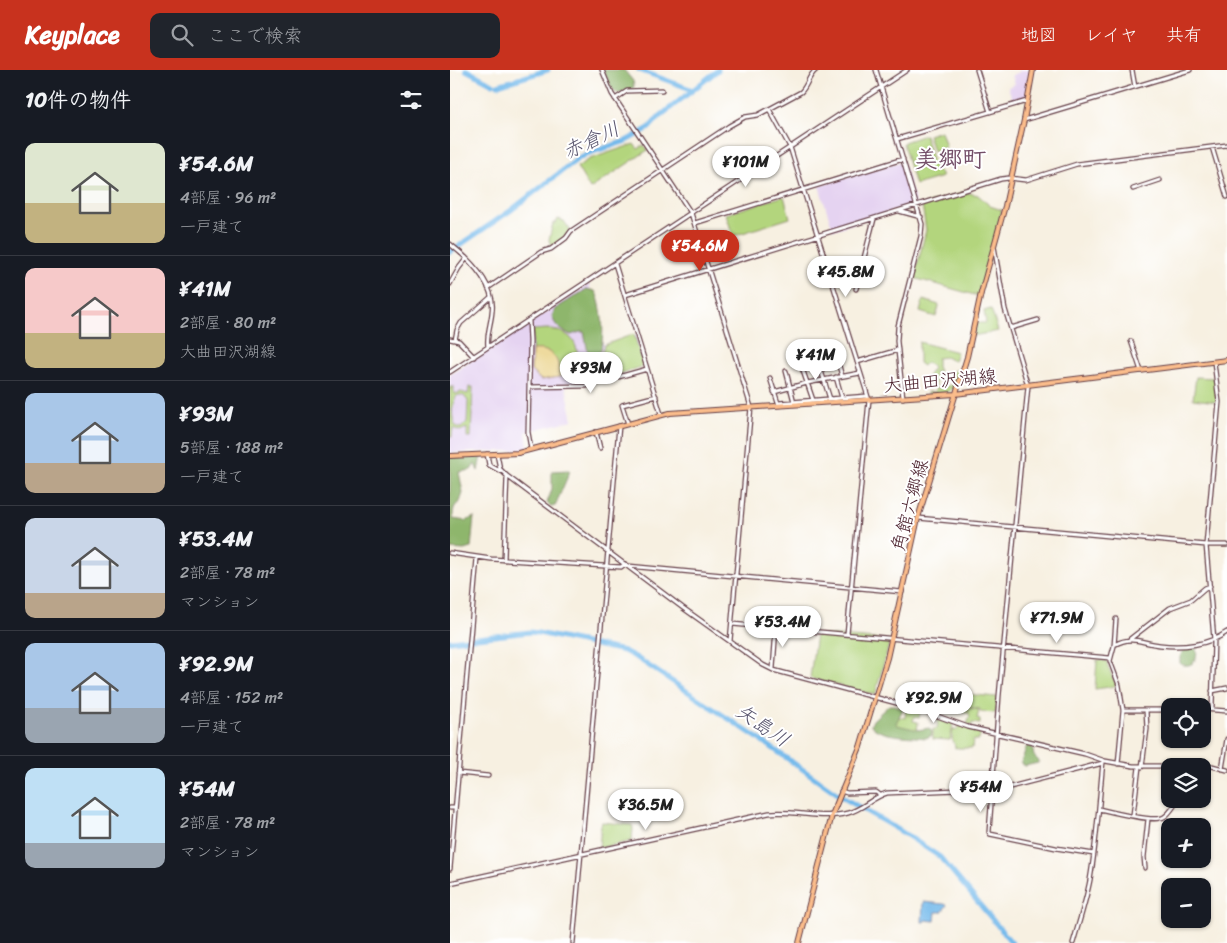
<!DOCTYPE html>
<html lang="ja">
<head>
<meta charset="utf-8">
<style>
  body { margin:0; font-family:Sriracha,"Klee One",sans-serif; background:#20242c; color:#f1f3f6; height:100vh; display:flex; flex-direction:column; font-size:19px; white-space:nowrap }
  * { box-sizing:border-box; margin:0 }
  p { font-size:16px; color:#9ea1a6 }
  .icon { flex:none; width:28px; height:28px; fill:none; stroke:currentColor; stroke-width:2; stroke-linecap:round; stroke-linejoin:round }
  .map { position:relative; flex:1; overflow:hidden }
  .sheet { display:flex; flex-direction:column; background:#171b24; width:450px }
  .sheet>* { flex:none }
  .tools { position:absolute; left:711px; top:628px; display:grid; gap:10px }
  .tools a { display:grid; place-items:center; width:50px; height:50px; border-radius:10px; background:#171b24; box-shadow:0 1px 4px #0004; font-size:25px }
  .price { position:absolute; translate:-50% -42px; padding:0 11px; border-radius:18px; background:#fff; color:#222; font-size:16px; line-height:32px; filter:drop-shadow(0 1px 2px #0008) }
  .price::after { content:''; position:absolute; left:50%; top:30px; width:15px; height:11px; margin-left:-8px; background:inherit; clip-path:polygon(0 0,100% 0,50% 100%) }
  .price.current { background:#c8321e; color:#fff }
  ul { padding:0; list-style:none }
  li { display:flex; align-items:center; gap:15px; height:125px; padding:0 25px }
  li+li { border-top:1px solid #363941 }
  li span { display:grid; place-items:center; flex:none; width:140px; height:100px; border-radius:10px; color:#555 }
  li>.icon { margin-inline-start:auto }
  span .icon { width:60px; height:60px; fill:#fffc; stroke-width:1 }
  li b { font-size:21px }
  h2 { display:flex; justify-content:space-between; align-items:center; height:60px; padding:0 25px; font-size:21px }
  header { display:flex; align-items:center; gap:30px; box-sizing:border-box; height:70px; padding:0 25px; background:#c8321e; color:#fff }
  header strong { font-size:24px }
  nav { display:flex; gap:28px; margin-inline-start:auto; font-size:18px }
  .search { width:350px; height:45px; background:#20242c; display:flex; align-items:center; gap:12px; box-sizing:border-box; padding:0 18px; border-radius:10px; color:#9ea1a6; font-size:19px }
  main { display:flex; flex:1; min-height:0 }
  .map>svg:first-child { display:block }
  .built { fill:#e5d3f1 }
  .green { fill:#b3d57d; stroke:#7e7a54; fill-rule:evenodd }
  .forest { fill:#8eb66c; stroke:#6c6a4c }
  .sand { fill:#eeda9e; stroke:#9c7c64 }
  .water { fill:#75baeb; stroke:#606c8b }
  .lines { fill:none; stroke-linecap:round; stroke-linejoin:round }
  .river { stroke:#75baeb; stroke-width:5 }
  .minor-casing { stroke:#643e46; stroke-width:5.5 }
  .major-casing { stroke:#643e46; stroke-width:6 }
  .minor { stroke:#fff; stroke-width:3 }
  .major { stroke:#fabc8b; stroke-width:4 }
  .labels { text-anchor:middle; stroke-width:4; stroke-linejoin:round; paint-order:stroke }
  .street-label { font-size:19px; fill:#4a1f2b; stroke:#fff }
  .water-label { font-size:20px; font-style:italic; fill:#59556e; stroke:#fff }
  .district-label { font-size:24px; font-weight:bold; fill:#744f69; stroke:#fff }
</style>
</head>
<body>
<header>
<strong>Keyplace</strong>
<div class="search"><svg class="icon" aria-label="search" viewBox="0 0 24 24"><circle cx="10" cy="10" r="6"/><path d="M15 15l6 6"/></svg>ここで検索</div>
<nav><a>地図</a><a>レイヤ</a><a>共有</a></nav>
</header>
<main>
<section class="sheet">
<h2>10件の物件<svg class="icon" aria-label="filters" viewBox="0 0 24 24"><path d="M4 7h16M4 17h16"/><circle cx="9" cy="7" r="2"/><circle cx="15" cy="17" r="2"/></svg></h2>
<ul>
<li><span style="background:linear-gradient(#dfe7d0 60%,#c2b280 0)"><svg class="icon" aria-label="home" viewBox="0 0 24 24"><path d="M3 11l9-7 9 7M6 9v11h12V9"/></svg></span><div><b>¥54.6M</b><p>4部屋 · 96 m²</p><p>一戸建て</p></div></li>
<li><span style="background:linear-gradient(#f6c9c9 65%,#c2b280 0)"><svg class="icon" aria-label="home" viewBox="0 0 24 24"><path d="M3 11l9-7 9 7M6 9v11h12V9"/></svg></span><div><b>¥41M</b><p>2部屋 · 80 m²</p><p>大曲田沢湖線</p></div></li>
<li><span style="background:linear-gradient(#a9c7e8 70%,#b9a48a 0)"><svg class="icon" aria-label="home" viewBox="0 0 24 24"><path d="M3 11l9-7 9 7M6 9v11h12V9"/></svg></span><div><b>¥93M</b><p>5部屋 · 188 m²</p><p>一戸建て</p></div></li>
<li><span style="background:linear-gradient(#c9d6e8 75%,#b9a48a 0)"><svg class="icon" aria-label="home" viewBox="0 0 24 24"><path d="M3 11l9-7 9 7M6 9v11h12V9"/></svg></span><div><b>¥53.4M</b><p>2部屋 · 78 m²</p><p>マンション</p></div></li>
<li><span style="background:linear-gradient(#a9c7e8 65%,#9aa5b1 0)"><svg class="icon" aria-label="home" viewBox="0 0 24 24"><path d="M3 11l9-7 9 7M6 9v11h12V9"/></svg></span><div><b>¥92.9M</b><p>4部屋 · 152 m²</p><p>一戸建て</p></div></li>
<li><span style="background:linear-gradient(#bfe0f5 75%,#9aa5b1 0)"><svg class="icon" aria-label="home" viewBox="0 0 24 24"><path d="M3 11l9-7 9 7M6 9v11h12V9"/></svg></span><div><b>¥54M</b><p>2部屋 · 78 m²</p><p>マンション</p></div></li>
</ul>
</section>
<div class="map">
<svg width="777" height="873" viewBox="0 0 777 873">
  <rect width="100%" height="100%" fill="#fff"/>
  <filter id="ink" filterUnits="userSpaceOnUse"><feTurbulence type="fractalNoise" baseFrequency=".02" numOctaves="2"/><feDisplacementMap in="SourceGraphic" scale="10" xChannelSelector="R" yChannelSelector="G"/><feConvolveMatrix kernelMatrix="1 2 1 2 8 2 1 2 1" color-interpolation-filters="sRGB"/></filter>
  <filter id="wash" filterUnits="userSpaceOnUse"><feTurbulence type="fractalNoise" baseFrequency=".0096" numOctaves="4" result="noise"/><feDisplacementMap in="SourceGraphic" scale="20" xChannelSelector="R" yChannelSelector="G"/><feGaussianBlur stdDeviation="1.12" result="paint"/><feColorMatrix in="noise" values="0 0 0 0 0 0 0 0 0 0 0 0 0 0 0 0 0 1.4 0 .05"/><feComposite in="paint" operator="in"/></filter>
  <g filter="url(#wash)">
    <rect width="100%" height="100%" fill="#f7f0e1"/>
    <path class="built" d="M569 0H580L576 27 563 31 558 17 565 14 562 5 570 2Z
      M453 91 466 134 383 160 369 116Z
      M139 214 154 276 187 264 194 296 135 313H115L123 350 76 362 78 377 75 380 0 383V305Z"/>
    <path class="green" d="M491 61 496 77 483 81 478 65Z
      M475 65 485 99 490 102 492 107 465 115 453 74 454 72Z
      M184 74 188 79 194 75 198 80 140 119 127 97 140 89Z
      M515 122 528 125 540 136 552 140 528 226 464 208 476 160 472 135Z
      M334 126 340 148 283 166 276 144Z
      M108 149 114 151 120 160 115 167 102 177 99 170 103 153H106Z
      M473 230 489 235V236L486 247 470 242Z
      M541 239 548 261 523 266 526 253H536L534 241Z
      M97 259C124 262 129 274 128 299L121 304 91 310 81 301 83 260Z
      M184 264 194 296 153 309 152 304 135 308 131 292 148 288 151 296V286L154 275Z
      M469 272 507 282 504 291 495 287 487 288V297L489 301 484 302 486 316H480L479 308 477 307 483 298 477 292 473 296 469 293Z
      M504 300 510 301C504 324 499 323 478 324L477 322H485V319L502 315 500 303 503 304Z
      M746 307 764 308 767 332 743 329Z
      M0 317H4V324L11 322 18 324 19 317H23L21 367H17V358L10 361 3 358 2 367H0ZM8 325 14 326 18 331 17 352 11 358 6 356C1 349 1 331 8 325Z
      M366 564 436 570 439 574 425 625 360 608Z
      M647 590 657 591 658 598 667 616 645 619Z
      M502 619 503 622 499 623V627L486 625 485 635H480L479 641 462 635 464 620 490 623Z
      M504 623 547 627 546 643 530 642V639L519 637 517 643 503 642Z
      M456 638 470 642 469 648 464 647 463 651 468 652 467 662 442 657 444 646 455 648Z
      M519 638 529 640 527 649 530 650V654L522 653 521 656 517 655 520 645 518 644Z
      M488 649 503 653 500 670 483 669V659H487Z
      M509 655 531 662 529 670H523L522 678H505L504 672 502 669 503 659 507 660Z
      M152 752 182 755 183 758 182 771 149 778 151 755Z"/>
    <path class="forest" d="M153 0H174L183 11 184 17C162 30 162 18 153 0Z
      M137 219 145 221C153 233 156 274 148 286L140 287 138 283 134 262H130L121 265C112 261 105 257 102 246L105 239Z
      M31 386 28 401 25 394 21 400 9 402 13 423 10 432C3 436 3 441 3 449L16 451 24 447 21 478 14 480 0 479V387Z
      M119 400 120 401 105 436 101 437 97 433 102 419V401Z
      M745 576C750 588 743 599 730 594V587L734 579Z
      M439 635H445L453 639 446 653 447 655 468 660 479 658 482 662 481 666 476 668C461 666 429 667 421 655L423 650Z
      M578 675 582 676 584 686 589 691 588 693 575 696 571 693 576 678Z"/>
    <path class="sand" d="M82 280C103 278 109 288 110 307L91 310 81 301Z"/>
    <path class="water" d="M473 832 494 834 497 835 492 842H486L485 851 475 850 474 852H472Z"/>
    <g class="lines">
      <path class="river" d="M16 0 43 14
        M189 0 243 20
        M48 15 98 0
        M0 182 60 141 125 91 136 84 176 71 199 58 209 47 268 0
        M0 571 80 562 88 563 174 581 187 588 318 675 392 727 452 762 490 787 562 873"/>
    </g>
  </g>
  <g filter="url(#ink)">
    <g class="lines">
      <g class="minor-casing">
        <path id="minor" d="M152 0 162 24 241 143 301 337 280 571
          M426 0 472 154 471 166 448 256 447 271 453 328
          M527 0 540 42
          M682 0 685 17
          M165 29 177 21 212 20
          M319 39 340 77 419 330 397 564
          M574 50 740 0
          M447 69 577 31
          M762 77 777 127
          M683 119 710 110
          M449 141 471 147
          M245 153 453 89
          M0 174C19 189 46 215 42 242 41 254 36 266 38 277
          M544 176 555 239 578 316 549 626 539 762 540 764 606 778 644 784
          M165 194 211 344
          M0 214 9 198 16 189
          M38 218 91 182 101 179 116 168 121 161 279 56 295 47 308 45 351 22C358 15 358 6 366 0
          M406 219 424 149
          M175 225 551 109 559 108 576 110 627 94 777 75
          M79 251 80 271 78 362 81 379
          M561 258 588 250
          M0 269 9 271 24 287
          M5 270 7 260 11 253 41 227
          M681 271 691 301
          M386 286 392 306
          M368 291 380 329
          M407 292 448 280
          M352 298 363 330
          M336 301 344 332
          M0 302 457 0
          M386 307 392 328
          M320 308 328 333
          M79 317 136 316 197 299
          M324 322 357 313 410 303
          M328 333 417 326
          M178 354 172 335 206 326
          M146 362 150 378
          M37 384 39 395 50 401
          M47 384 50 399 57 406 233 538 313 595 323 600 465 638 518 657 635 684 655 691 683 696H720
          M468 448 756 475H777
          M0 483 41 489 171 497 175 494
          M54 490 57 406
          M178 496 452 522
          M666 549 664 576 660 591 669 615 673 640 668 694
          M282 554 660 588
          M680 569 720 538 741 530 755 518 760 516
          M664 575C683 565 691 573 710 575 732 578 759 575 777 562
          M323 599 326 558
          M762 621 777 618
          M752 639 777 641
          M762 639 764 570 756 475 769 332 764 292
          M673 640H720
          M731 696H762L777 700
          M692 697 697 659 696 640
          M772 699 777 669
          M8 703 38 706
          M391 721 397 723 426 722 430 725
          M0 738H5
          M649 739C662 742 704 753 714 747 720 744 725 734 729 729
          M683 745 689 697
          M695 798 694 787 698 749
          M0 799 27 488
          M0 813 319 743C345 740 373 750 398 743 413 739 423 727 437 723L556 718 653 693
          M123 873 169 356
          M623 873C629 852 636 831 640 810 647 771 649 731 653 692"/>
      </g>
      <g class="major-casing">
        <path id="major" d="M0 386 68 383 220 343 505 324 777 290
          M349 873 382 745 410 677 437 588 468 448 517 287 531 223 555 136 574 50 583 0"/>
      </g>
      <use href="#minor" class="minor"/>
      <use href="#major" class="major"/>
    </g>
  </g>
  <g class="labels">
    <g class="street-label">
      <text transform="translate(490 310) rotate(-5)" y="7">大曲田沢湖線</text>
      <text transform="translate(459 435) rotate(-75)" y="7">角館六郷線</text>
    </g>
    <g class="water-label">
      <text transform="translate(141 70) rotate(-25)" y="7">赤倉川</text>
      <text transform="translate(313 655) rotate(34)" y="7">矢島川</text>
    </g>
    <g class="district-label">
      <text x="500" y="97">美郷町</text>
    </g>
  </g>
</svg>
<div class="tools">
<a><svg class="icon" aria-label="locate" viewBox="0 0 24 24"><circle cx="12" cy="12" r="6"/><path d="M12 2v4M12 18v4M2 12h4M18 12h4"/></svg></a>
<a><svg class="icon" aria-label="layers" viewBox="0 0 24 24"><path d="M12 4l9 5-9 5-9-5zM3 14l9 5 9-5"/></svg></a>
<a>+</a>
<a>−</a>
</div>
<b class="price" style="left:296px;top:118px">¥101M</b>
<b class="price current" style="left:250px;top:202px">¥54.6M</b>
<b class="price" style="left:396px;top:228px">¥45.8M</b>
<b class="price" style="left:366px;top:311px">¥41M</b>
<b class="price" style="left:141px;top:324px">¥93M</b>
<b class="price" style="left:607px;top:574px">¥71.9M</b>
<b class="price" style="left:333px;top:578px">¥53.4M</b>
<b class="price" style="left:484px;top:654px">¥92.9M</b>
<b class="price" style="left:531px;top:743px">¥54M</b>
<b class="price" style="left:196px;top:761px">¥36.5M</b>
</div>
</main>
</body>
</html>
